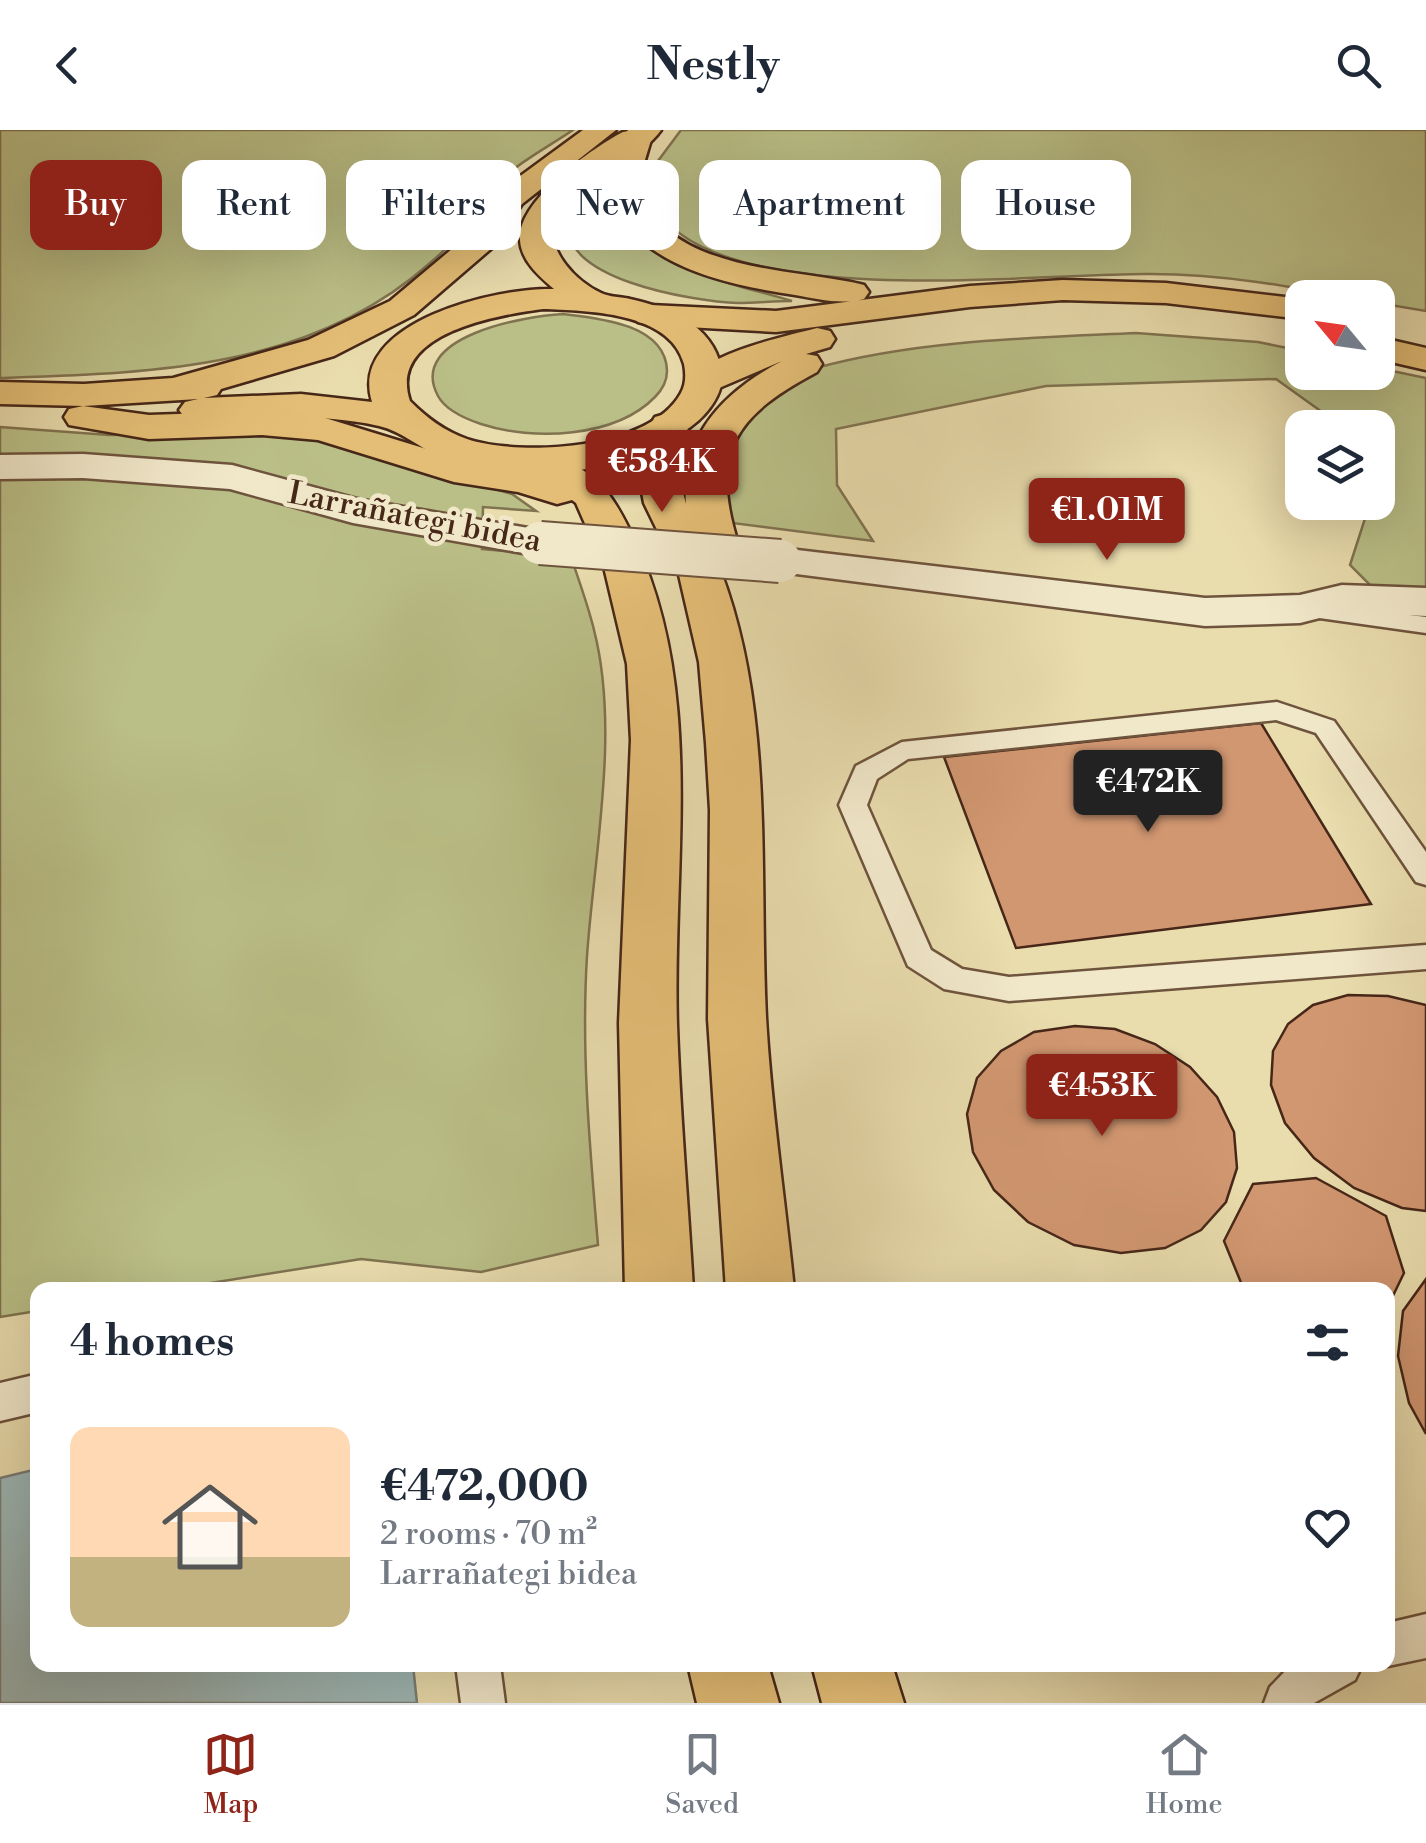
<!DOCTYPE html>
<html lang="en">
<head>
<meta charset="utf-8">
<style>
  body { margin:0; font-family:"Libre Bodoni",serif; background:#f6f6f7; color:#1f2937; height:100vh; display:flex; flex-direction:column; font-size:38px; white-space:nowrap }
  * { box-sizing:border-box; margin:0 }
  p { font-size:32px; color:#747a83 }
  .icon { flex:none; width:55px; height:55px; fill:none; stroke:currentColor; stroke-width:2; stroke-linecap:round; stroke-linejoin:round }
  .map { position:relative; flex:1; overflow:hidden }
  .drawer { position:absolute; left:30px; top:1152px; width:1365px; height:390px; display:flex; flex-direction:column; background:#fff; border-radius:20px; box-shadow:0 10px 40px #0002 }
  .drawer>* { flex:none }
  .top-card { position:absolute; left:30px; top:30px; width:1368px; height:90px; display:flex; gap:20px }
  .needle { width:65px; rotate:299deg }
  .tools { position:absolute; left:1285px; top:150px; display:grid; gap:20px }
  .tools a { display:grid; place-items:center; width:110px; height:110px; border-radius:20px; background:#fff; box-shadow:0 10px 40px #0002; font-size:50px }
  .price { position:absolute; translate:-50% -85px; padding:0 22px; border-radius:10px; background:#8f2418; color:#fff; font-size:32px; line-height:65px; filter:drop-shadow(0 2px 5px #0008) }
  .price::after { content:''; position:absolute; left:50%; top:60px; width:30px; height:22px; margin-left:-15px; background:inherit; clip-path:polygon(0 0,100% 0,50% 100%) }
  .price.selected { background:#222; color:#fff }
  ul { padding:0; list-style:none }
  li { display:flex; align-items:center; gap:30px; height:250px; padding:0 40px }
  li span { display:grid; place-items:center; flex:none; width:280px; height:200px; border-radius:20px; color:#555 }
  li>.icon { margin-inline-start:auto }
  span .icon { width:120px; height:120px; fill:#fffc; stroke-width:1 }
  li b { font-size:42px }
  h2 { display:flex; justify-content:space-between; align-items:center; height:120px; padding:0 40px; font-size:42px }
  .tag { padding:0 35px; border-radius:20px; background:#fff; box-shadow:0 10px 40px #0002; font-size:35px; line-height:90px }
  .tag.selected { background:#8f2418; color:#fff }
  header { display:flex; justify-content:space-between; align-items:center; height:130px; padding:0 40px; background:#fff; font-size:45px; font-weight:700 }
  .dock { display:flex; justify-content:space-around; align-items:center; height:140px; border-top:2px solid #e0e1e3; background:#fff; font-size:28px; color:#747a83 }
  .dock a { display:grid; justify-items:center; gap:5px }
  .dock .selected { color:#8f2418 }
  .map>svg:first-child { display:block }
  .green { fill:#babf87; stroke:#807350; stroke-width:2.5 }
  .water { fill:#9eb8b7; stroke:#7b7e77; stroke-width:2.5 }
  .building { fill:#d19771; stroke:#462718; stroke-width:2.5 }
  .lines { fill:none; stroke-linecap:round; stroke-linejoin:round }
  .service-casing { stroke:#6f543d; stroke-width:5 }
  .minor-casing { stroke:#6f543d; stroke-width:5 }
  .primary-casing { stroke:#462718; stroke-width:5 }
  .motorway-casing { stroke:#462718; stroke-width:5 }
  .service { fill:#f1e8ca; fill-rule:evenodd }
  .minor { fill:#f1e8ca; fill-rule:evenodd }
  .primary { fill:#e4be76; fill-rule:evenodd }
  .motorway { fill:#e4be76; fill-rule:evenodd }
  .minor-bridge-casing { stroke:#6f543d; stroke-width:46; stroke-linecap:butt }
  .minor-bridge { stroke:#f1e8ca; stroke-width:42 }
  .labels { text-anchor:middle; stroke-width:9; stroke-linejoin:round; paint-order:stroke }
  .far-street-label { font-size:32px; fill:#462718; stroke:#f1e8ca }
</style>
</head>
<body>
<header><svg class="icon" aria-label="back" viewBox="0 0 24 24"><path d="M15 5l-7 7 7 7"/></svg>Nestly<svg class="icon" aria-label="search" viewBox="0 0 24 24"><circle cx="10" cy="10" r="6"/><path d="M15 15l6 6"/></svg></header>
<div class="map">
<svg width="1426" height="1573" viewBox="0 0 1426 1573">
  <rect width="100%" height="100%" fill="#e9dcad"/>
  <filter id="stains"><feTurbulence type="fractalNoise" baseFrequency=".002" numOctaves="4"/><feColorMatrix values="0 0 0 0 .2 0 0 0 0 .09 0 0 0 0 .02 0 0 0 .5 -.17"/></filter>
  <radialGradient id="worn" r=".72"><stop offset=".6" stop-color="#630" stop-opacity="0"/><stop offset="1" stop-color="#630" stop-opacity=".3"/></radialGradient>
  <path class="green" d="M0 0H573C545 19 510 37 487 63 479 72 474 85 467 95 457 108 443 122 430 133 310 240 152 243 0 248Z
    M681 0H1426V181L1378 173V168C1336 168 1298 157 1257 152 1222 147 1185 144 1150 144 1043 142 710 185 653 73 649 65 650 52 649 43Z
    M606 45C607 55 607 67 611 76 640 138 733 153 792 171 774 171 756 173 738 173 697 172 550 149 570 86 576 70 594 56 606 45Z
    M563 184C598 188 666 194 667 241 667 251 662 260 655 267 615 308 533 311 481 294 466 289 446 281 438 266 406 206 526 186 563 184Z
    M1136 203 1258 212 1302 221V242H1378V238L1426 248V482L1393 478 1350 435 1370 373 1378 372V298L1343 297 1276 249 1046 256 836 299 837 355 873 411 732 393C726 361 719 334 733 303 741 284 795 243 816 238 918 210 1030 208 1136 203Z
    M0 297 109 305 293 301 512 364 536 381 483 377 482 419 571 427C579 451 588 475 594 500 620 601 594 724 587 826 581 923 590 1019 598 1115L481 1142 361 1129 167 1160H38L37 1181 0 1187Z"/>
  <path class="water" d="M37 1339 38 1535H413L417 1573H0V1348Z"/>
  <path class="building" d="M1261 593 1371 774 1016 818 944 627Z
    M1348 865 1388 866 1426 875V1081L1402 1078 1354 1058 1314 1028 1285 993 1271 955 1273 921 1288 894 1313 875Z
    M1075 896 1115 899 1155 914 1190 937 1217 967 1234 1002 1237 1038 1226 1072 1201 1100 1165 1118 1121 1123 1074 1115 1028 1092 994 1060 973 1022 967 984 977 948 1001 921 1034 902Z
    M1316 1048 1386 1086 1404 1143 1388 1176V1160H1244L1224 1111 1253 1054Z
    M1426 1149V1304L1409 1273 1398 1226 1403 1181Z"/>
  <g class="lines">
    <g class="service-casing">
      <path id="service" d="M1300 472 1426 487V503L1291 484 1288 479Z
        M1277 572 1334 591 1426 722V755L1416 752 1316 603 1276 590 908 629 877 649 867 675 931 820 962 839 1009 847 1426 815V839L1009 871 944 859 908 836 839 675 856 636 902 612Z
        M38 1244V1282L0 1291V1253Z
        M1426 1484V1528L1388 1536 1386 1535 1388 1493Z
        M456 1535H500L505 1573H461Z
        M1291 1535H1362L1355 1550 1314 1573H1264L1270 1557Z"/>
    </g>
    <g class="minor-casing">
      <path id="minor" d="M83 324 232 335 357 369 540 400 555 404 561 413 555 422 540 426 353 393 230 359 83 348 0 349V325Z
        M780 418 1205 468 1300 465 1342 455 1426 458V486L1343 482 1300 493 1205 496 765 440 758 431 765 422Z"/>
    </g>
    <g class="primary-casing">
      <path id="primary" d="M583 0H616L522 74 493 117 414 185 334 226 221 259 217 265 204 268 301 264 372 272C347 191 500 157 554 159 540 147 521 131 520 110 517 71 592 18 623 2 634 0 650 0 661 0 637 35 570 47 555 94 546 121 577 152 601 163 609 167 622 167 630 169 670 178 711 194 721 237 726 257 713 277 699 290 634 347 518 356 439 326 418 317 401 301 379 296 320 283 258 287 198 291L185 288 179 280 185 272 198 269 84 276 0 274V252L84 254 173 248 308 210 390 171 471 103 500 61ZM543 179C586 181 670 181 684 234 686 244 686 254 681 263 650 320 521 327 467 309 444 301 427 288 410 271 387 203 498 185 543 179Z"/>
    </g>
    <g class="motorway-casing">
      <path id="motorway" d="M628 0H648L652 6C649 19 641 37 642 51 653 143 798 138 864 155L869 162 864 169C842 175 817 169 795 165 735 156 631 137 615 66 611 45 615 19 628 0Z
        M1063 150 1166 153 1302 169V189L1166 173 1063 170 970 177 776 202 650 195 638 192 633 185 638 178 650 175 776 181 970 156Z
        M817 198 830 201 835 209 830 217 806 224 817 226 822 234 817 242C736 285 709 321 738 413L721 442C774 582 759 740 766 887 771 978 785 1069 794 1160H726L708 889 710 680 706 613 699 532 679 445 644 373 640 351 650 295 655 287 669 283 683 287 688 295 680 351 686 374C680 305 725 261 782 231L705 264 692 261 686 253C707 223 782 207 817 198Z
        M1378 207 1426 218V240L1378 229Z
        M83 276 149 285 262 281 322 287 459 329 507 336 503 330 509 322C528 317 542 323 560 329 601 344 616 371 634 409 706 560 672 733 677 895 680 983 688 1072 693 1160H625L619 893 631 610 627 534 604 437 576 373 572 370 557 374 518 362 454 352 318 310 262 305 149 309 69 295 64 287 69 279Z
        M688 1535H768L779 1573H697Z
        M812 1535H892L904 1573H822Z"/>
    </g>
    <use href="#service" class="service"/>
    <use href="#minor" class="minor"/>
    <use href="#primary" class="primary"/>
    <use href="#motorway" class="motorway"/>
    <g class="minor-bridge-casing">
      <path id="minor-bridge" d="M540 413 780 431"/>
    </g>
    <use href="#minor-bridge" class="minor-bridge"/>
  </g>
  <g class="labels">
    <g class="far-street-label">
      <text transform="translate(415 386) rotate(11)" y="11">Larrañategi bidea</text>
    </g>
  </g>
  <rect width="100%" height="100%" filter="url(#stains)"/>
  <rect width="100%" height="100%" fill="url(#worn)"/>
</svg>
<div class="tools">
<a><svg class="needle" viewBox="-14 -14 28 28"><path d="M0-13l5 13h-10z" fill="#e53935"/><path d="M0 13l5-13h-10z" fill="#747a83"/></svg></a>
<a><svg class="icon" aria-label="layers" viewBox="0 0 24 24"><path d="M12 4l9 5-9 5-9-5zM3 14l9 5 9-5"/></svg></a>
</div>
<b class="price" style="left:662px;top:385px">€584K</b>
<b class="price" style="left:1107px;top:433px">€1.01M</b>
<b class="price selected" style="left:1148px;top:705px">€472K</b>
<b class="price" style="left:1102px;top:1009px">€453K</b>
<div class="top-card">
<a class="tag selected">Buy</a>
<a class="tag">Rent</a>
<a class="tag">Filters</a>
<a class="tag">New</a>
<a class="tag">Apartment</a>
<a class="tag">House</a>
</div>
<section class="drawer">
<h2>4 homes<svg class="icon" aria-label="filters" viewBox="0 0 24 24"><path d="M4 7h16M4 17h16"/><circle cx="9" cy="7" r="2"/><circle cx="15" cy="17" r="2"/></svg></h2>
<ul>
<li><span style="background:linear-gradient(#ffd9b3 65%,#c2b280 0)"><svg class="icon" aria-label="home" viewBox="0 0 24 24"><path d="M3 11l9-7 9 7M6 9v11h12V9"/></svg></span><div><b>€472,000</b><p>2 rooms · 70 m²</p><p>Larrañategi bidea</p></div><svg class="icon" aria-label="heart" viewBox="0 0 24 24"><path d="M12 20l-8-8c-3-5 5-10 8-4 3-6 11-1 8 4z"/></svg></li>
</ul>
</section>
</div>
<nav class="dock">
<a class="selected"><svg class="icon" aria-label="map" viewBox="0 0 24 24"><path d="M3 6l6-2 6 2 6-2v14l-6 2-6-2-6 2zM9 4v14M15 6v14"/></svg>Map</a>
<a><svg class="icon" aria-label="saved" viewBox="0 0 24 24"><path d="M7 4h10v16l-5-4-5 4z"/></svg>Saved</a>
<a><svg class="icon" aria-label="home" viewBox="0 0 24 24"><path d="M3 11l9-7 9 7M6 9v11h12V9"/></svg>Home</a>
</nav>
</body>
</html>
